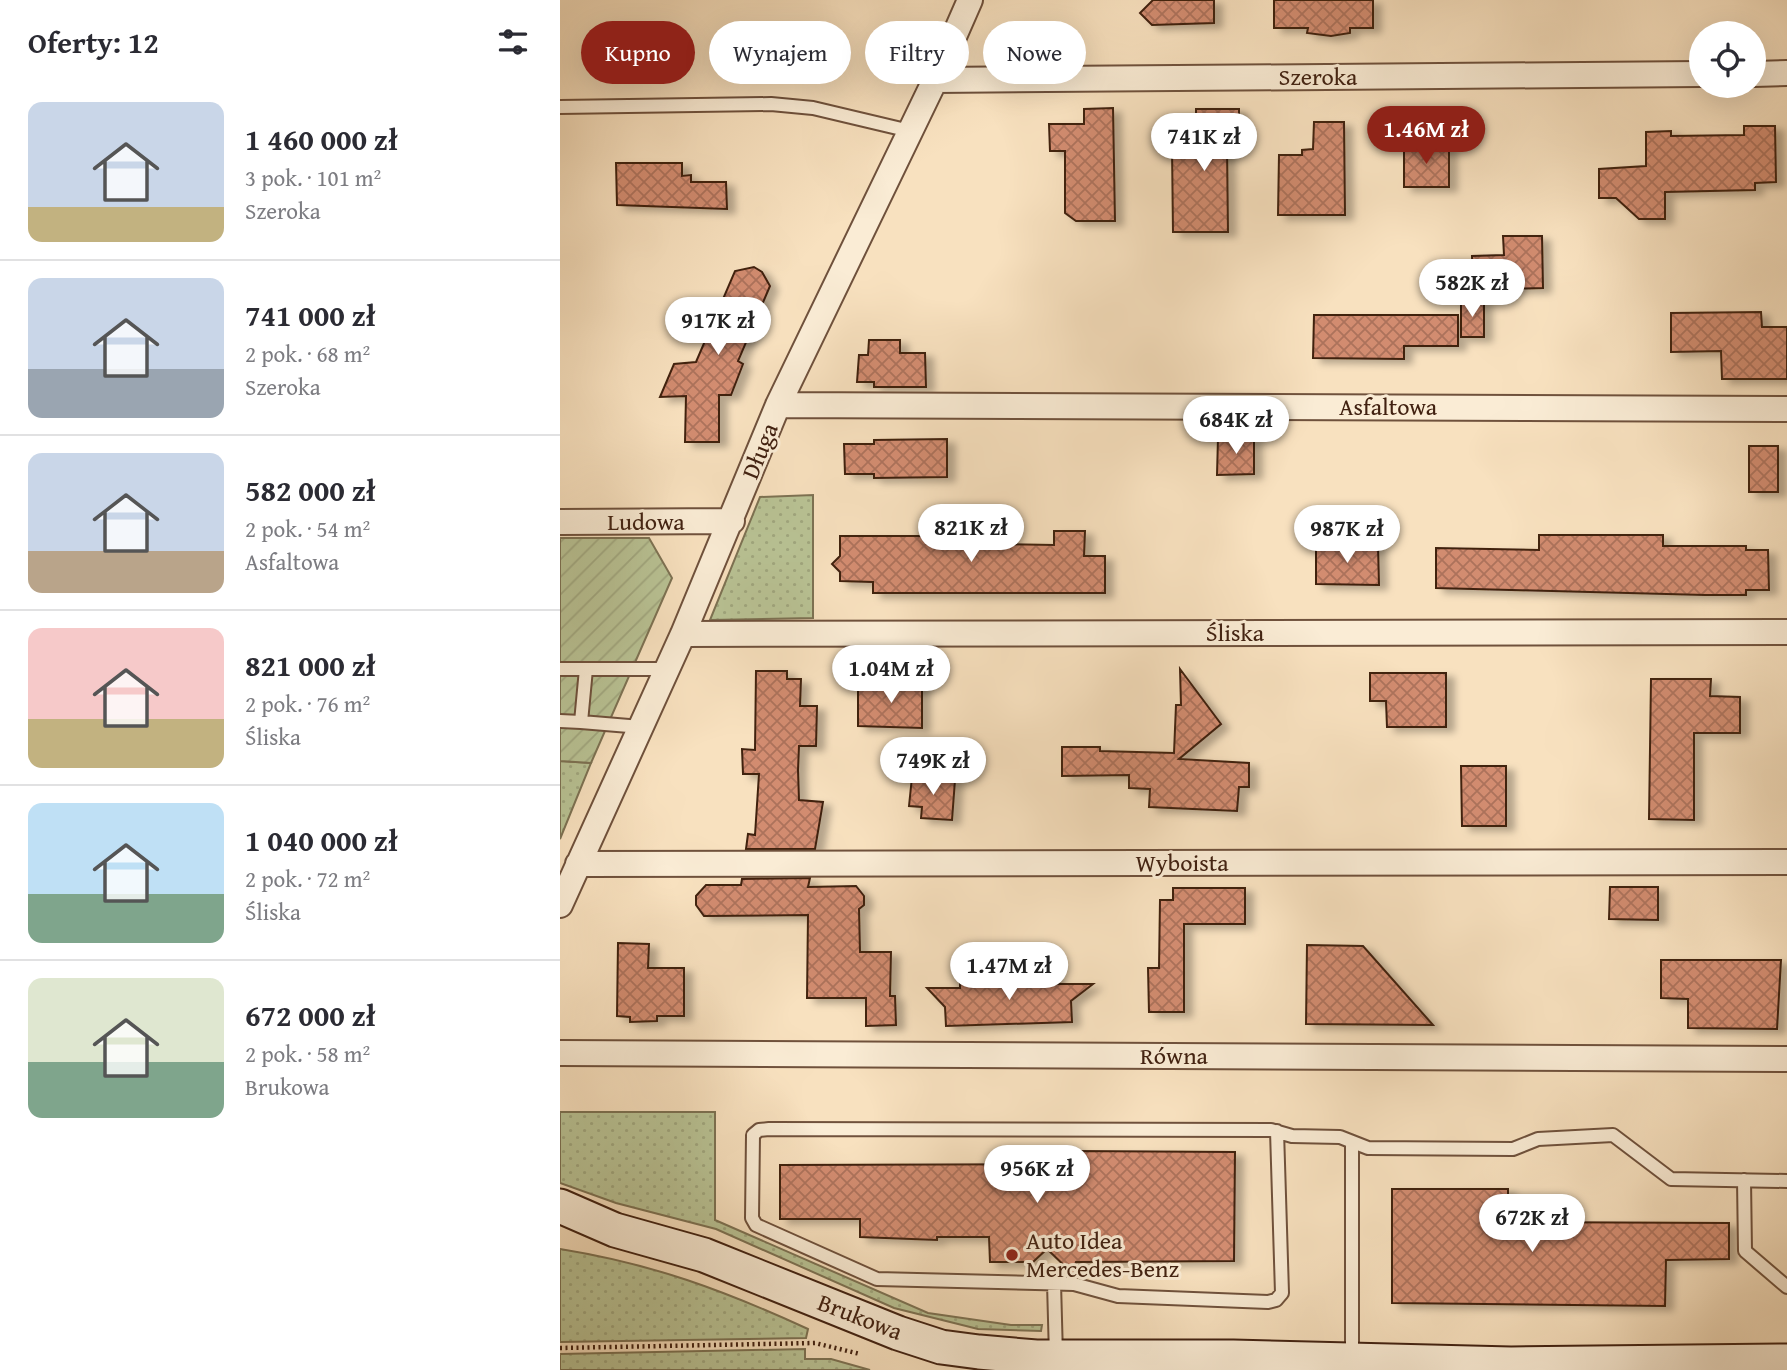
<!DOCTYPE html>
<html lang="pl">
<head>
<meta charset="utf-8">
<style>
  body { margin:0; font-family:"Gentium Book Plus",serif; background:#f7f7f7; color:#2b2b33; height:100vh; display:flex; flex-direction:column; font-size:26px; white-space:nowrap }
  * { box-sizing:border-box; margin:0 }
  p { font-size:23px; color:#7c7c81 }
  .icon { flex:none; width:38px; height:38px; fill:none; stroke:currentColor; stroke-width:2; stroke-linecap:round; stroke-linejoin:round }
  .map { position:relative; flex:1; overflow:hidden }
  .sheet { display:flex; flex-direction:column; background:#fff; width:560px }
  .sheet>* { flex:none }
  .top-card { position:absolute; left:21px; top:21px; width:665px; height:63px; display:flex; gap:14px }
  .tools { position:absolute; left:1129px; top:21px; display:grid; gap:14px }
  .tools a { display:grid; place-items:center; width:77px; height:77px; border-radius:50%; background:#fff; box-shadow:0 7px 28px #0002; font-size:35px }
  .price { position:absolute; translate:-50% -60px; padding:0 16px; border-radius:24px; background:#fff; color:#222; font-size:23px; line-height:46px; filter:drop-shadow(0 2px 4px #0008) }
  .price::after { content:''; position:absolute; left:50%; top:42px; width:21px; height:16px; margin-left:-10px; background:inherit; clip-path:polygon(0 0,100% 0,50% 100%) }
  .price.active { background:#8f2418; color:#fff }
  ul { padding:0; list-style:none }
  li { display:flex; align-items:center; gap:21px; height:175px; padding:0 28px }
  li+li { border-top:2px solid #e1e1e2 }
  li span { display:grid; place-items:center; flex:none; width:196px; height:140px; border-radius:14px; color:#555 }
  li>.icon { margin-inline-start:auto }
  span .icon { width:84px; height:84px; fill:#fffc; stroke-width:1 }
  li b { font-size:30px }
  h2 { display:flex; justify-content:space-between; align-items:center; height:84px; padding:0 28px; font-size:30px }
  .pill { padding:0 24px; border-radius:32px; background:#fff; box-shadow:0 7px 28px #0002; font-size:24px; line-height:63px }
  .pill.active { background:#8f2418; color:#fff }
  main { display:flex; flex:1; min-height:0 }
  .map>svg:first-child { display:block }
  .grass { fill:url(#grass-dots); stroke:#7d7253; stroke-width:2 }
  .garden { fill:url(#garden-furrows); stroke:#7d7253; stroke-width:2 }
  .building { fill:url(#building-cross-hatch); stroke:#412111; stroke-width:2; filter:url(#shadow) }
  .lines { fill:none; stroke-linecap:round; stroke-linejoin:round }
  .lane-casing { stroke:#6f513c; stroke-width:16 }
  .street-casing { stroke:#6f513c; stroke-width:28 }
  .secondary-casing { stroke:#412111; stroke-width:37 }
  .path { stroke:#412111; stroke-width:4.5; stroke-dasharray:2 3.5; stroke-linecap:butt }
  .lane { stroke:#faecd5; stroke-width:12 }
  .street { stroke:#faecd5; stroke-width:24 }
  .secondary { stroke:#faecd5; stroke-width:33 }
  .poi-dot { fill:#8f2418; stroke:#faecd5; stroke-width:2.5 }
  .labels { text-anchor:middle; stroke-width:6; stroke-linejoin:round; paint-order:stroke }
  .street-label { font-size:24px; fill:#412111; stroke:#faecd5 }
  .poi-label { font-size:24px; fill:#412111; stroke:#faecd5; text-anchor:start }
</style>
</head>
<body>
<main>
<section class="sheet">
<h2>Oferty: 12<svg class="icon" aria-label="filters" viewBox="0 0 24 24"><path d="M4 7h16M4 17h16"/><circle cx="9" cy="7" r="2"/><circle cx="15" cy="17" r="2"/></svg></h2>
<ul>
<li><span style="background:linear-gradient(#c9d6e8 75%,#c2b280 0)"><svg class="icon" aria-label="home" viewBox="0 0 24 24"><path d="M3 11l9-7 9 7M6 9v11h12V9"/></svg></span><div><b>1 460 000 zł</b><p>3 pok. · 101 m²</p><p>Szeroka</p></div></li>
<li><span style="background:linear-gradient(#c9d6e8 65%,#9aa5b1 0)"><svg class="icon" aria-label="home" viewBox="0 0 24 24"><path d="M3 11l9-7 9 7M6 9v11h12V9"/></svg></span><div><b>741 000 zł</b><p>2 pok. · 68 m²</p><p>Szeroka</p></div></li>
<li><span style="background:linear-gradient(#c9d6e8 70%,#b9a48a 0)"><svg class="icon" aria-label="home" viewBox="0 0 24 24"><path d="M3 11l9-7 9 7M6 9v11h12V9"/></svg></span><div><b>582 000 zł</b><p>2 pok. · 54 m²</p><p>Asfaltowa</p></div></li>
<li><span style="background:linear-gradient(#f6c9c9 65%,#c2b280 0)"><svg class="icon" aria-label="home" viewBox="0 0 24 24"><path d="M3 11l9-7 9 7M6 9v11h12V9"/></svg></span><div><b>821 000 zł</b><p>2 pok. · 76 m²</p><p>Śliska</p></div></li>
<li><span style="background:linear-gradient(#bfe0f5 65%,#7fa58c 0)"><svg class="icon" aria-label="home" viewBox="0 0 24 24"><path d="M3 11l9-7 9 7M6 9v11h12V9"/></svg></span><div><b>1 040 000 zł</b><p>2 pok. · 72 m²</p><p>Śliska</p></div></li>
<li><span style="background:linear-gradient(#dfe7d0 60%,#7fa58c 0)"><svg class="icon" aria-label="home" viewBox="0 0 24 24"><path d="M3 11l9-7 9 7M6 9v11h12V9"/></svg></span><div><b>672 000 zł</b><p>2 pok. · 58 m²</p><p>Brukowa</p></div></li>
</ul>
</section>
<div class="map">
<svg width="1227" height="1370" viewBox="0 0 1227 1370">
  <defs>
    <pattern id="grass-dots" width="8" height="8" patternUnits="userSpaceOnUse" patternTransform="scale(1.75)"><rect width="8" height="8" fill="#b9c395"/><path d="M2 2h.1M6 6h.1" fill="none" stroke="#a0a77f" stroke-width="1.8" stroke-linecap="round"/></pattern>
    <pattern id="garden-furrows" width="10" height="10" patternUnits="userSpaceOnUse" patternTransform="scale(1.75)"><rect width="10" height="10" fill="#b9c395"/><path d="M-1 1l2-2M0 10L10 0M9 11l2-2" fill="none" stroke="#a0a77f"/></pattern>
    <pattern id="building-cross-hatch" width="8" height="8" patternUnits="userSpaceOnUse" patternTransform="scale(1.75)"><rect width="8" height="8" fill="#d28c70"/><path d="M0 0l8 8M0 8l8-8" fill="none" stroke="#ac725b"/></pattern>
    <filter id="shadow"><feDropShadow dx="8" dy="4.5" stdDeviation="3.5" flood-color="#0004"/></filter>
  </defs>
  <rect width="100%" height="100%" fill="#f8e1bf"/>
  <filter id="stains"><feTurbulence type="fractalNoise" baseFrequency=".00286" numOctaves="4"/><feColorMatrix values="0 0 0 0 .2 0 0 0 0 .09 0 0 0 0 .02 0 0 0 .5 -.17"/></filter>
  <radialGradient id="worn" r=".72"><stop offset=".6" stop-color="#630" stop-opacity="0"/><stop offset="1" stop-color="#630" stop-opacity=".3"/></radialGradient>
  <path class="grass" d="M253 495V618L150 620 200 497Z
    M0 761 31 763 0 839Z
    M0 1112H155V1220L368 1313 451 1325H482L481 1331 418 1329 334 1308 156 1229 56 1203 0 1183Z
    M0 1249C93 1264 163 1290 248 1329L246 1338 0 1342Z
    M245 1349V1359H271L310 1370H0V1354Z"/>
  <path class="garden" d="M0 538H89L112 578 31 763 0 761Z"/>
  <path class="building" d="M593 0H654V23L592 25 580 13Z
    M714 0H813V28H790V33L771 36 747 33 748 28H714Z
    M553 108 555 221H516L505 213V151H490L489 124H524V109Z
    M636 109H679V146H667L668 232H613L612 148H624V137H636Z
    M754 122H784L785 215H718L719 155H742V150L753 149Z
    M1184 126H1215L1216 182 1195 183V190L1105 192V219H1079L1056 198H1039V169L1086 166V132L1111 131V136L1184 135Z
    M844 146H889V187H844Z
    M56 163H122V176L131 175V182H166L167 209 57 205Z
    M943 236H982L983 288 948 289V295H913L912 256 944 255Z
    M194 267 202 272 210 286 178 361 183 364 171 395H159V442H125L126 396 100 397 114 364 136 362 175 271Z
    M901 301H924V337H901Z
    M1201 312 1202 327H1227V379H1162L1161 351 1111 352V313Z
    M754 315H898V346H844V359L753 358Z
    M309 340H340V353H365L366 387H314V382H297L299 355H308Z
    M658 438H694V474L657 475Z
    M387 439V477L314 478V474H285L284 444H314V440Z
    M1189 446H1218V492H1189Z
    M406 527H415L422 533H435V544L494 545V531H525L524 556H545V593H313V582L280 581V572L272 564 280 556V536H371L399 533Z
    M979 535H1103V546H1186V550H1208L1209 590H1186V595H1145L876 588V548L979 550Z
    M756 546H818L819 585 756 584Z
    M620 669 661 724 619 759 689 763V787H679L677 811 589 807 590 789 569 788V775L502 776V747H540V751L614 753 616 705H621Z
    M196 671H227V679H241L240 706H257L256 746H239L238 770 239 800 263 802 255 849H186L188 834 195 835 199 774H183L182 749 195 750Z
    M810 673H886V727H827L826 701H810Z
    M1091 679H1151L1150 696 1180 697V733H1134V820L1089 819Z
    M327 683H362V728L298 726V686Z
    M901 766H946V826H902Z
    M352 777 395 780 392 820 361 818 362 807 349 806Z
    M250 878 248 887 296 886 304 896V905L299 909 300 952H331L330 996H335L336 1025 306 1026V998H247L248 915 144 916 136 905V896L146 885H181L182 879Z
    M1050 887H1098V920L1049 919Z
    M613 888H685V924H624V1012H589L588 968H599L600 900H613Z
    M58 943 89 944 88 968H124V1016H97V1021L70 1022V1017L57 1016Z
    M747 945 803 946 873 1025 746 1024Z
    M1101 960H1221L1217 1029 1128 1028V999L1101 998Z
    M495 978V984H533L511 1001 512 1022 386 1026 385 1007 367 988H400V982Z
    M513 1151 675 1152 674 1261 516 1262 514 1275 487 1249 473 1262H430L429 1237H377V1240L300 1237V1219H220V1165L513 1164Z
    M832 1189H948V1222L1169 1223V1259L1106 1260 1105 1306 832 1303Z"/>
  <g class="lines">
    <g class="lane-casing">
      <path id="lane" d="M0 107 211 104 253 108 350 131
        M0 669H108
        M26 669 21 722 81 727
        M0 721 21 722
        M717 1131 722 1293 716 1300 708 1302 558 1296 514 1284 317 1279 196 1225 192 1218 193 1135 199 1130 209 1129 711 1130 732 1136 780 1137 808 1148 953 1149 978 1139 1053 1135 1111 1179 1227 1181
        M792 1142V1358
        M1184 1180 1185 1251 1227 1287
        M494 1283 496 1356"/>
    </g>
    <g class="street-casing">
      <path id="street" d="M1194 74 1227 73
        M375 80 1141 74
        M218 405 1227 409
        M0 522 172 521
        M123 634 1227 632
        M18 864 1227 862
        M0 905 123 634 218 405 375 80 410 0
        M0 1053 1227 1059"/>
    </g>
    <g class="secondary-casing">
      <path id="secondary" d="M0 1206 55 1230 144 1255 338 1333 381 1347 419 1352 476 1357H673L951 1364 1227 1361"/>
    </g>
    <path class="path" d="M0 1348 255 1343 300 1354"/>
    <use href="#lane" class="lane"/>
    <use href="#street" class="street"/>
    <use href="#secondary" class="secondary"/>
  </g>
  <circle class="poi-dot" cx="452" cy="1255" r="7"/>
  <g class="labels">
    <g class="street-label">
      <text x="758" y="85">Szeroka</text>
      <text x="828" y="415">Asfaltowa</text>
      <text transform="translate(200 451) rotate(-68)" y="8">Długa</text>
      <text x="86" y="530">Ludowa</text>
      <text x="675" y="641">Śliska</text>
      <text x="622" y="871">Wyboista</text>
      <text x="614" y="1064">Równa</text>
      <text transform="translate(300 1317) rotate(21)" y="8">Brukowa</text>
    </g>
    <g class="poi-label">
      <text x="466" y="1249">Auto Idea<tspan x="466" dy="28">Mercedes-Benz</tspan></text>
    </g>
  </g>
  <rect width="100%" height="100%" filter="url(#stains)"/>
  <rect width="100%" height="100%" fill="url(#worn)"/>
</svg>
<div class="tools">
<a><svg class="icon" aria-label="locate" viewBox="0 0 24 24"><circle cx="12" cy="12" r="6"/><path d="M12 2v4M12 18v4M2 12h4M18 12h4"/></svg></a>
</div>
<b class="price active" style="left:866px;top:166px">1.46M zł</b>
<b class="price" style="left:644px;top:173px">741K zł</b>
<b class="price" style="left:912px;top:319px">582K zł</b>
<b class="price" style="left:158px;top:357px">917K zł</b>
<b class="price" style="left:676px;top:456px">684K zł</b>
<b class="price" style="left:411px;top:564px">821K zł</b>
<b class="price" style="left:787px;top:565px">987K zł</b>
<b class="price" style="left:331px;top:705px">1.04M zł</b>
<b class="price" style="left:373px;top:797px">749K zł</b>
<b class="price" style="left:449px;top:1002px">1.47M zł</b>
<b class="price" style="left:477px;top:1205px">956K zł</b>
<b class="price" style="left:972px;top:1254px">672K zł</b>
<div class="top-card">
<a class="pill active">Kupno</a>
<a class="pill">Wynajem</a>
<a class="pill">Filtry</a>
<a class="pill">Nowe</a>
</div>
</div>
</main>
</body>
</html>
